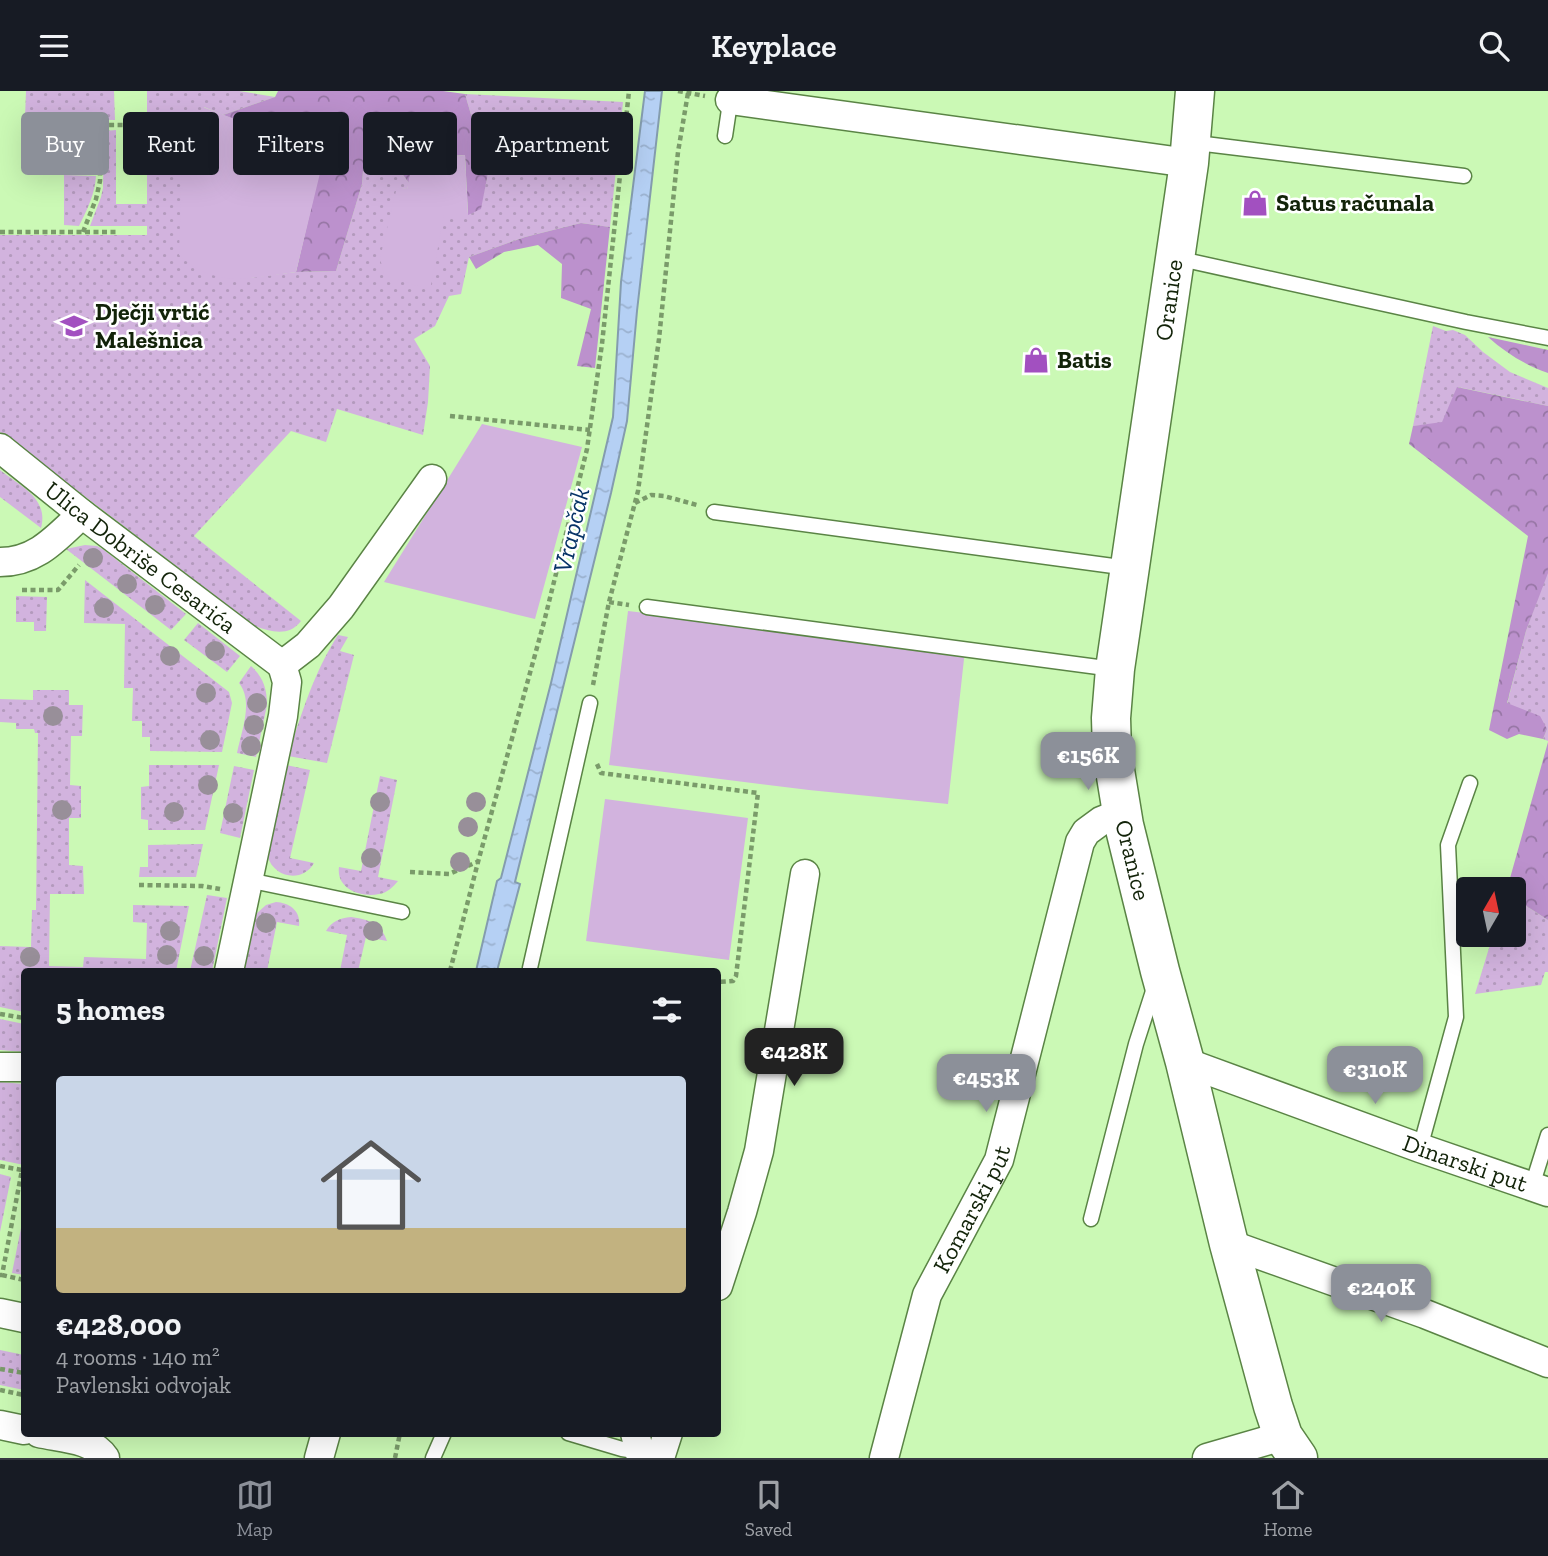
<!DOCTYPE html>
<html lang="en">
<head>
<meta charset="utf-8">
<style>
  body { margin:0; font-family:"Zilla Slab",serif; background:#20242c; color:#f1f3f6; height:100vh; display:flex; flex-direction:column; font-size:26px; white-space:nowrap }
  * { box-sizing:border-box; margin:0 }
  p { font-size:23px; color:#9ea1a6 }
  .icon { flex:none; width:38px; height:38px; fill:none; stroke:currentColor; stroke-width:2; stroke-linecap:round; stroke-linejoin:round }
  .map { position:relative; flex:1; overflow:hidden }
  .side { position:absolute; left:21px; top:877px; width:700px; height:469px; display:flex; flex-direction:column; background:#171b24; border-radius:7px; box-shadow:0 7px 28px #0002 }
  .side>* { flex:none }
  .guide { position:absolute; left:21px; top:21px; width:700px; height:63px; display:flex; gap:14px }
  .needle { width:46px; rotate:9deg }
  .controls { position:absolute; left:1456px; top:786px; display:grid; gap:14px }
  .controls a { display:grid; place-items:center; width:70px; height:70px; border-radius:7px; background:#171b24; box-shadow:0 7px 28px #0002; font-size:35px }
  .price { position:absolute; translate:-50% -60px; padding:0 16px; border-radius:14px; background:#8c9099; color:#fff; font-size:23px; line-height:46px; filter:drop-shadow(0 2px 4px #0008) }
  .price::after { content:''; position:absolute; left:50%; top:42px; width:21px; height:16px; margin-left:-10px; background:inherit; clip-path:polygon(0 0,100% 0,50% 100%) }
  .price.selected { background:#222; color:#fff }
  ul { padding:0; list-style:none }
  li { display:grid; align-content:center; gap:14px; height:371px; padding:0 35px }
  li span { display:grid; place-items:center; height:217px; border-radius:7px; color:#555 }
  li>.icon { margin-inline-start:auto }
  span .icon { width:126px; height:126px; fill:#fffc; stroke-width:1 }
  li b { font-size:30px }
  h2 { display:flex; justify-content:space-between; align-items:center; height:84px; padding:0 35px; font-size:30px }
  .chip { padding:0 24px; border-radius:7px; background:#171b24; box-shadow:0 7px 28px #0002; font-size:24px; line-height:63px }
  .chip.selected { background:#8c9099; color:#fff }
  header { display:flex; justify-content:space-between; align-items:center; height:91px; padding:0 35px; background:#171b24; font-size:32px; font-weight:600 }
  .tabs { display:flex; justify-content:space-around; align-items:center; height:98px; border-top:2px solid #363941; background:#171b24; font-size:19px; color:#9ea1a6 }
  .tabs a { display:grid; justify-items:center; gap:4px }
  .tabs .selected { color:#8c9099 }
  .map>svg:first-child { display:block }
  .grass { fill:url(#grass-dots) }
  .forest { fill:url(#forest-crowns) }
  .garden { fill:#d2b3de }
  .water { fill:url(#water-ripples); stroke:#849cae; stroke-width:2 }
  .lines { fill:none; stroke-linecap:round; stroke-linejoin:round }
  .lane-casing { stroke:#5a8445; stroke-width:17 }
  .street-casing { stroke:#5a8445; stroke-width:31 }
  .secondary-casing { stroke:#5a8445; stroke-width:41 }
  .path { stroke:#7a9b6a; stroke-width:4.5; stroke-dasharray:5 3.5; stroke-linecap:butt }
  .lane { stroke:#fff; stroke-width:14 }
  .street { stroke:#fff; stroke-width:28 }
  .secondary { stroke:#fff; stroke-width:38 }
  .tree { fill:#988f99 }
  .labels { text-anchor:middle; stroke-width:5; stroke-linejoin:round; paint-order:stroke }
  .poi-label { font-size:24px; font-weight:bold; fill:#122309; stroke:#fff; text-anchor:start }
  .street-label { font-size:24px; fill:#122309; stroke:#fff }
  .water-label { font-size:26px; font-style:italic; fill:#073367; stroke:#fff }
</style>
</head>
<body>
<header><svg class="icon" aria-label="menu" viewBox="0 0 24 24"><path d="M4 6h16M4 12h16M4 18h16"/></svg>Keyplace<svg class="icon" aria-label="search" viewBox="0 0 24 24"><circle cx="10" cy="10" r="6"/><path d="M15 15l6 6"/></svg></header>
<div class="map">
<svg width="1548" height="1367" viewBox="0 0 1548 1367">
  <defs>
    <pattern id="grass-dots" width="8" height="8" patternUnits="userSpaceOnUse" patternTransform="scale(1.75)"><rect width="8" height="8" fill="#d2b3de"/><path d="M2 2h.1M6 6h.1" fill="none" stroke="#b39abd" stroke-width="1.8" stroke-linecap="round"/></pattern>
    <pattern id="forest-crowns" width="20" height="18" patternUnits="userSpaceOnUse" patternTransform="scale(1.75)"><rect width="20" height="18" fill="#bc91cd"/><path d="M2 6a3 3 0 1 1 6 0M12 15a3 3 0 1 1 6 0" fill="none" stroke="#9776a5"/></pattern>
    <pattern id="water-ripples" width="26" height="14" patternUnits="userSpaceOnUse" patternTransform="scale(1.75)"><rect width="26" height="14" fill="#b5d0f4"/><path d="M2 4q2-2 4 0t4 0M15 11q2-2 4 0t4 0" fill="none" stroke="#9bb2d0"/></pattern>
  </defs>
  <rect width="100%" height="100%" fill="#cbf9b5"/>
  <path class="grass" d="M26 0H114L115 29 25 27Z
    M147 0H239L275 6 223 24 204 16 249 187 296 181 336 180 362 93 366 38 377 25 402 30 424 21 433 30 430 55 409 63 398 77 409 92 407 98 397 97C425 113 447 134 480 118L488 82 465 3 623 11 610 136 581 132 525 146 469 166 461 203 449 205 435 235 414 248 430 275 428 311 423 344 337 318 326 351 291 340 194 445 301 530C289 546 271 541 255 535L0 341V144H147V135H90L101 106 103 97 104 40 116 39V113H147Z
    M64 84 96 85C95 103 87 119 79 135L64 134Z
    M1433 235 1446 240 1453 239 1465 244 1483 261 1510 281 1548 297V315L1458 296 1442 332 1413 335Z
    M0 379C20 395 49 407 41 437L0 406Z
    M85 454 97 455 104 459 186 523 171 539 66 458Z
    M1547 482H1548V650L1543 648 1547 638 1507 613 1526 540Z
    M85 489 229 601 232 612 222 661 150 660V646H142V630H132L133 597H124L125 533 84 532Z
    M16 505 47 506 46 540H34V531H16Z
    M198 532 240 565 227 581 184 549Z
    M338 544 348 546 340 560 354 564 327 672 288 665C301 624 314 581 338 544Z
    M251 575C263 586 267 597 267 614L256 666 237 662C241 641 254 611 239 592Z
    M33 599H69V614H83L82 645H71L70 694 81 695V727H69V774L83 775 84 803H50L49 875 83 876 84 866 146 868 147 832 133 831V814L189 815 176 880H24V921L0 916V855L31 856 32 819H36L38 642H35L34 638H16V632L0 631V608L33 609Z
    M149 674H219L205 739H148V729L141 728V696L149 695Z
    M286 674 310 679 290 767 314 772C303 792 274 787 268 766Z
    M234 675 254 679 240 747 220 742Z
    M380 685 397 689 378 786 398 790C393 796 387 802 379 803 361 807 336 798 339 776L361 780Z
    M203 753 196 786H139L140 776H148V754Z
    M207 804 227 807 212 880H190Z
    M1514 807 1548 829V881H1545L1541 894 1475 903 1493 844H1514Z
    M276 811C290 812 301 820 299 835L277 831 267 880H244L256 823 266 814Z
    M351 826C368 828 382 833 387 850L366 846 358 880H340L347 844 326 840C332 830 340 827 351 826Z
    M0 928 24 933V961L0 959Z
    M0 991 24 993V1074L0 1069Z
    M0 1083 11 1086 0 1141Z
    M24 1122V1184L12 1182Z
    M0 1259 24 1264V1299L0 1294Z"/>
  <path class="forest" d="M278 0H443L465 3 488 82 481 118 468 124 465 64 413 68 409 92 398 77 409 63 430 54 433 30 424 21 402 30 377 25 366 38 362 93 336 180 296 181 321 74 312 62 289 49 223 24 275 6Z
    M581 132 610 136 595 277 577 275 591 218 561 207 562 173 538 154 504 161 476 178 469 166 525 146Z
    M1488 246 1548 259V282C1525 274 1506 262 1488 246Z
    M1457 296 1548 315V482L1526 540 1507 612 1540 625 1547 638 1543 648 1519 643 1507 648 1489 639 1528 445 1409 353 1413 335 1442 331Z
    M1548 651V829L1514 807V798H1507Z"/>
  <path class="garden" d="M203 16 289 49 312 62 322 74 296 181C266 185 230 194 202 180 193 177 186 169 179 164L182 66Z
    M465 64 468 124H444L430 199 384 184 380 167 397 96 407 98 413 68Z
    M482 333 582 356 535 528 384 491Z
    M628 520 965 559 948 713 809 699 609 674Z
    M605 708 748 727 729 869 586 850Z"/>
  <path class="water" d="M645 0H662L637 220 627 330 611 402 515 791 520 793 497 880H476L497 790 501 787 551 592 613 326 621 191Z"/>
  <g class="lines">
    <g class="lane-casing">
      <path id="lane" d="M725 45 731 5
        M1191 50 1205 53 1464 85
        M1176 167 1466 231 1548 247
        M714 421 1128 477
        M647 516 1113 578
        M248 789 402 821
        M530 880V877L590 612
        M1420 1057 1456 926 1448 754 1470 692
        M1532 1095 1548 1044
        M1091 1128 1136 953 1155 894
        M568 1342 622 1358 640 1361
        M433 1367 444 1342"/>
    </g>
    <g class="street-casing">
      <g id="street">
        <path d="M730 9 1189 72"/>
        <path id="s1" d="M0 357 82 423 282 574"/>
        <path d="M0 471C37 471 57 446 82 423"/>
        <path d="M229 880 283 625 287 591 282 574 308 554 341 516 432 388"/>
        <path id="s2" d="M1185 971 1420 1057 1548 1101"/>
        <path d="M0 976H24"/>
        <path d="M1229 1153 1425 1223 1548 1272"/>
        <path d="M718 1195 742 1121 759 1060 805 783"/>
        <path d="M0 1222 24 1227"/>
        <path d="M0 1334 24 1339"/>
        <path d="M39 1342C61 1347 92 1347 105 1367"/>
        <path d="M635 1342 641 1367"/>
        <path d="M319 1367 326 1342"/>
        <path d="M660 1367 668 1342"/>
        <path id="s3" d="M884 1367 927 1204 999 1069 1080 751 1086 741 1101 730 1121 722"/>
        <path d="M1207 1367 1283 1345"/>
      </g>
    </g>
    <g class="secondary-casing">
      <g id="secondary">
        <path id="s4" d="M1195 0 1189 72 1115 578 1111 627 1112 661 1124 734 1160 880 1185 971 1229 1153 1273 1315 1283 1345 1298 1367"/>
      </g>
    </g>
    <path class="path" d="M678 0 705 5
      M0 141H117
      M83 141 96 108 100 90V34H128
      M450 325 590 339
      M635 412 651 404 664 405 697 414
      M22 499H58L79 474
      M609 511 629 514
      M593 594 609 511 638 400 659 248 678 61 688 2
      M597 673 601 682 758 702 736 885 733 890 718 891
      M410 781 449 783 477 771
      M139 794 202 795 220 798
      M450 880 478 771 544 531 587 358 602 253 629 0
      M0 923 24 927
      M0 1075 22 1079 2 1184H0
      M2 1184 24 1189
      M0 1278 24 1282
      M0 1299 24 1304
      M395 1367 400 1342"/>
    <use href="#lane" class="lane"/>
    <use href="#street" class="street"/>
    <use href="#secondary" class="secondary"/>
  </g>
  <g class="tree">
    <circle cx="93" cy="467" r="10"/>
    <circle cx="127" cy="493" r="10"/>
    <circle cx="155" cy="514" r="10"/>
    <circle cx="104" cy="517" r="10"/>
    <circle cx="215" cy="560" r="10"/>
    <circle cx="170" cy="565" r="10"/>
    <circle cx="206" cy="602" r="10"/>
    <circle cx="257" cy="612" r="10"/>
    <circle cx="53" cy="625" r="10"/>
    <circle cx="254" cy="634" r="10"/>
    <circle cx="210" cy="649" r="10"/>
    <circle cx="251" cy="655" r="10"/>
    <circle cx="208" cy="694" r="10"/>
    <circle cx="380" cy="711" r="10"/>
    <circle cx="476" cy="711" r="10"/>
    <circle cx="62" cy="719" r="10"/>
    <circle cx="174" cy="721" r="10"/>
    <circle cx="233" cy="722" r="10"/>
    <circle cx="468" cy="736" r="10"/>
    <circle cx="371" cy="767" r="10"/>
    <circle cx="460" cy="771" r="10"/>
    <circle cx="266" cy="832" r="10"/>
    <circle cx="170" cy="840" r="10"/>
    <circle cx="373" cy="840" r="10"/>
    <circle cx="167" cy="864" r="10"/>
    <circle cx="204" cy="865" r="10"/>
    <circle cx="30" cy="866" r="10"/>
  </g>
  <defs>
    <g id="shop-bare" transform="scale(2.1)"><path d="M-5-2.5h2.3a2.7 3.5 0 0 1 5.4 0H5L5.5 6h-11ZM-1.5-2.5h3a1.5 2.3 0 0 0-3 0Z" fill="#a250c0" stroke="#fff" stroke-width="2.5" paint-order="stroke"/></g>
    <g id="school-bare" transform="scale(2.1)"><path d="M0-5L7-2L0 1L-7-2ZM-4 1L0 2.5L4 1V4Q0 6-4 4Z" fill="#a250c0" stroke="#fff" stroke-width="2.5" paint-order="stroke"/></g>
  </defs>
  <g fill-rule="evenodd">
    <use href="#shop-bare" x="1255" y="112"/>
    <use href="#school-bare" x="74" y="235"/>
    <use href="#shop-bare" x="1036" y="269"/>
  </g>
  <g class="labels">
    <g class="poi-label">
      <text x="1276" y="120">Satus računala</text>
      <text x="95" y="229">Dječji vrtić<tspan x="95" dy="28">Malešnica</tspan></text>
      <text x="1057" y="277">Batis</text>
    </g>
    <g class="street-label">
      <text transform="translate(1169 209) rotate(-82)" y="8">Oranice</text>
      <text dy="8" stroke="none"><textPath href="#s1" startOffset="178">Ulica Dobriše Cesarića</textPath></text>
      <text dy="8" stroke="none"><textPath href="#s4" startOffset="777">Oranice</textPath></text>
      <text dy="8" stroke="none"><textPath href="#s2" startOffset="298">Dinarski put</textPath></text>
      <text dy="8" stroke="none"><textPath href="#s3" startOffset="266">Komarski put</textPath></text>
    </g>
    <g class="water-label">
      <text transform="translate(571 439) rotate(-77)" y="9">Vrapčak</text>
    </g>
  </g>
</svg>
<div class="controls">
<a><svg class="needle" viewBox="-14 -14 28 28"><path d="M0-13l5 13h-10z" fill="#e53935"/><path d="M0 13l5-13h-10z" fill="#9ea1a6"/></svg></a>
</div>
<b class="price" style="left:1088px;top:701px">€156K</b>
<b class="price selected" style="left:794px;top:997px">€428K</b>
<b class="price" style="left:1375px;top:1015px">€310K</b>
<b class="price" style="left:986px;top:1023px">€453K</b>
<b class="price" style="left:1381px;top:1233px">€240K</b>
<div class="guide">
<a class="chip selected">Buy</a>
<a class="chip">Rent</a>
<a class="chip">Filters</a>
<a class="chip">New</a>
<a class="chip">Apartment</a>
</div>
<section class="side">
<h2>5 homes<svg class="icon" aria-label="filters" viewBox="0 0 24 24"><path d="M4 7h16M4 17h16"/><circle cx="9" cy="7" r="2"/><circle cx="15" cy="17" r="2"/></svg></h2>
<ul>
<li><span style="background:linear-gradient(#c9d6e8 70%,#c2b280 0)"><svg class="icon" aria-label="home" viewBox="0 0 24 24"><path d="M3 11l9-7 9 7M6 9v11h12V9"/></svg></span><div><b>€428,000</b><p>4 rooms · 140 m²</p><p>Pavlenski odvojak</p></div></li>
</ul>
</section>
</div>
<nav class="tabs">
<a class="selected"><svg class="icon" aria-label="map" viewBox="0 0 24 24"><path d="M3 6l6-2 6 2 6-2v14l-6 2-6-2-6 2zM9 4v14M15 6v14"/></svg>Map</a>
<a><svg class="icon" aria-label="saved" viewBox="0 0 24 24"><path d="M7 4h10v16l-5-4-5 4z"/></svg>Saved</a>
<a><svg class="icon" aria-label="home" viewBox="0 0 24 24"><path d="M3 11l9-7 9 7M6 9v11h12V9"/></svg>Home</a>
</nav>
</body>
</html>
